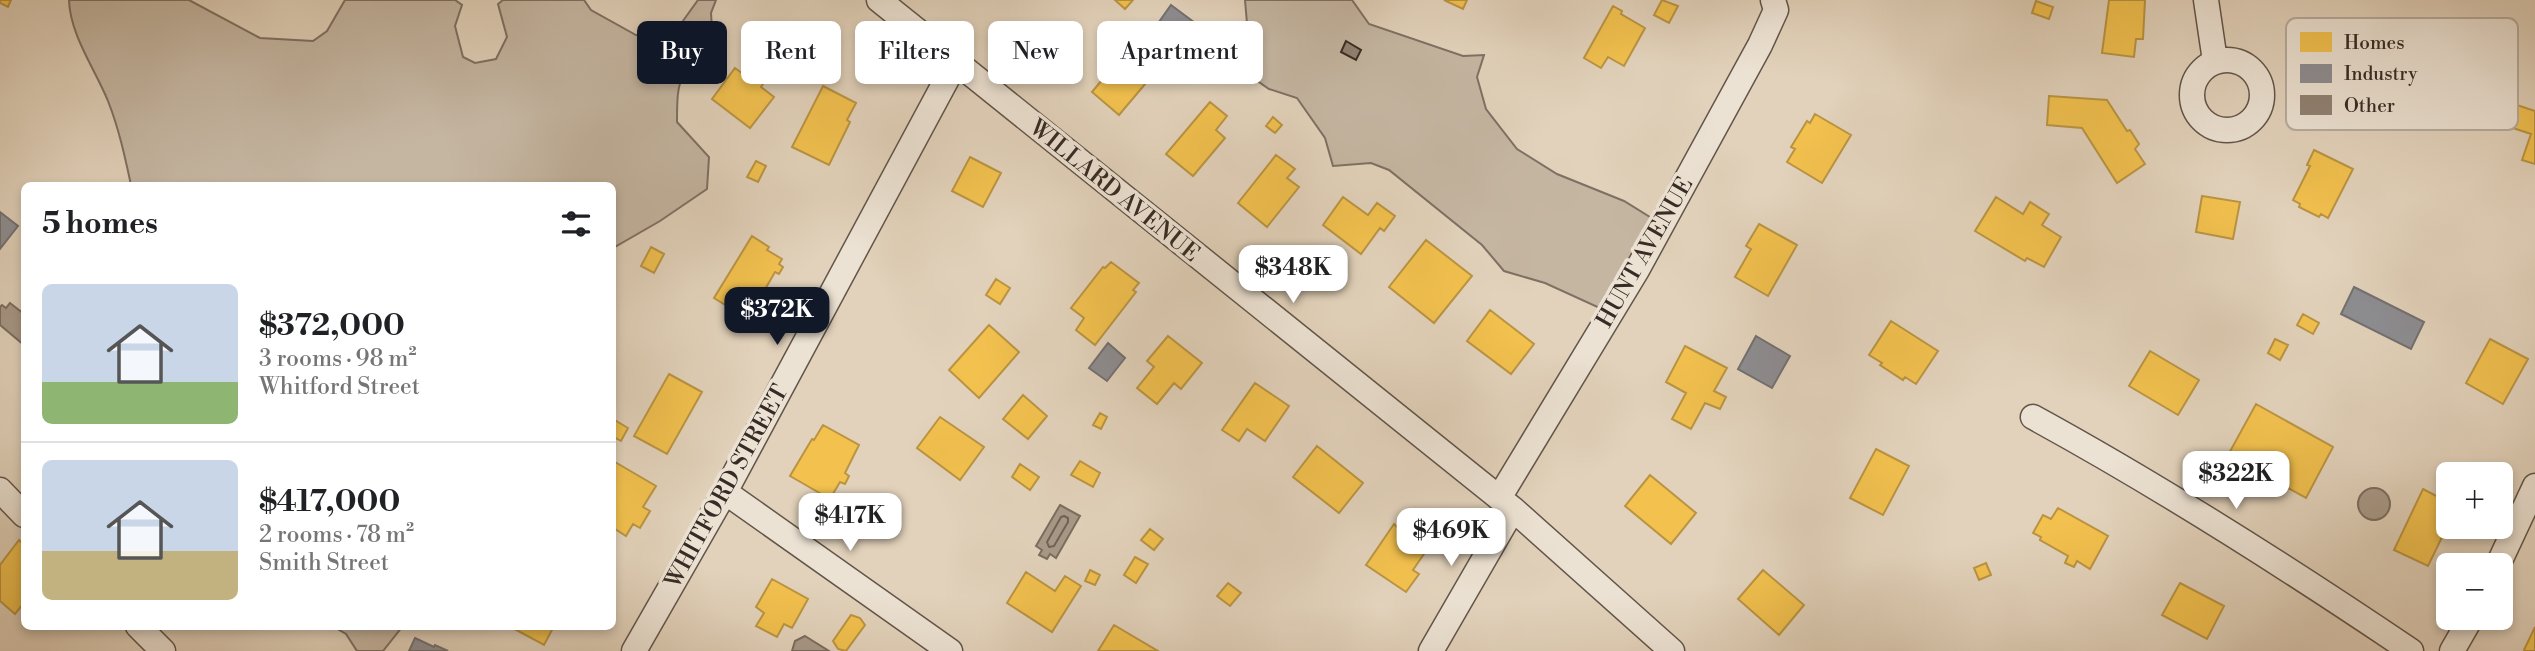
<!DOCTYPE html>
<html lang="en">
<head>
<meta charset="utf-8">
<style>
  body { margin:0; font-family:"Libre Bodoni",serif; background:#f6f6f6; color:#202124; height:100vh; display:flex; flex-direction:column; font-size:26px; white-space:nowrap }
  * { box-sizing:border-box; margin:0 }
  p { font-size:23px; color:#757577 }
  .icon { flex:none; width:38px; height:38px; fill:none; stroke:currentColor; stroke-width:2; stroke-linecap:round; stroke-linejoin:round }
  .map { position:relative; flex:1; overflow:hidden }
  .drawer { position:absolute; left:21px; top:182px; width:595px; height:448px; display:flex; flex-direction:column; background:#fff; border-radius:10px; box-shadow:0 4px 10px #0003 }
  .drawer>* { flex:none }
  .guide { position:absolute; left:637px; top:21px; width:665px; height:63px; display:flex; gap:14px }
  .buttons { position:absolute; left:2436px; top:462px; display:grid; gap:14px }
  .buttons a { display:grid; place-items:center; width:77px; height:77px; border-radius:10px; background:#fff; box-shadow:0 4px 10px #0003; font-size:35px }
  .price { position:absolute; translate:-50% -60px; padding:0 16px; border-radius:14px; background:#fff; color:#222; font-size:23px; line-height:46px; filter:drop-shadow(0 2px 4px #0008) }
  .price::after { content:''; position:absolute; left:50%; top:42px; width:21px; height:16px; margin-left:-10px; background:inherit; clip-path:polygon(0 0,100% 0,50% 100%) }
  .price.selected { background:#111827; color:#fff }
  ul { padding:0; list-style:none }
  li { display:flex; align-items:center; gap:21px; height:175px; padding:0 21px }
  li+li { border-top:2px solid #e0e0e0 }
  li span { display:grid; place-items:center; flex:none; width:196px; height:140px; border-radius:10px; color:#555 }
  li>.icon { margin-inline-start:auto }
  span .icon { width:84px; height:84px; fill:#fffc; stroke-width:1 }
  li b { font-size:30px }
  h2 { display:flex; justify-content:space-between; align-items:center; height:84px; padding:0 21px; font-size:30px }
  .tag { padding:0 24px; border-radius:10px; background:#fff; box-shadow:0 4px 10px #0003; font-size:24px; line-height:63px }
  .tag.selected { background:#111827; color:#fff }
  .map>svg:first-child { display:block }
  .green { fill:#c5b6a2; stroke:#7e7064; stroke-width:2 }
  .water { fill:#a89988; stroke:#7b6d60; stroke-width:2 }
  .homes { fill:#f2c14e; stroke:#ba9442; stroke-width:2 }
  .industry { fill:#8d8d92; stroke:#737071; stroke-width:2 }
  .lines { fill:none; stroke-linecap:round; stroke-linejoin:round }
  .shore { stroke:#706256; stroke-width:2 }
  .building { fill:#908273; stroke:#372b25; stroke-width:2 }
  .minor-casing { stroke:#62554a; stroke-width:27 }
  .minor { stroke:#ece2d3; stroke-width:24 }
  .labels { text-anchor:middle; stroke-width:7; stroke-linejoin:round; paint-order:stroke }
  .street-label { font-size:23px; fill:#372b25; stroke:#ece2d3 }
  .key { fill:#ece2d3; stroke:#b6ab9f; stroke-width:2 }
  .key-label { font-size:19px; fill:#372b25 }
</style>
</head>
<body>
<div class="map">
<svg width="2535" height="651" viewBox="0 0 2535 651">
  <rect width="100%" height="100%" fill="#e2d2bb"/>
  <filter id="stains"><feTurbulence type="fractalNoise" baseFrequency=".00286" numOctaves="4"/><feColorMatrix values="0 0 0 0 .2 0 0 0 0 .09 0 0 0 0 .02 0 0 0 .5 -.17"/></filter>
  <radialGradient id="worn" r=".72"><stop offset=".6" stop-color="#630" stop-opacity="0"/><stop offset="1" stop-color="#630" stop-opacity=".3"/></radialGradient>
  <path class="green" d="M69 0H189L260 38 313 41 327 31 345 0H455L462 5 455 26 463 57 475 63 496 59 507 37 498 4 503 0H584L591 10 636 35 649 36 680 25 698 0H716L711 13 713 46C679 74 677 77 677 122L709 157 707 189 660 221 613 248 612 186 131 185C125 157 119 129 108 101 95 69 70 35 69 0Z
    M1245 0H1352L1369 24 1463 56 1484 55 1477 77 1486 109 1517 149 1557 174 1624 201 1658 222 1604 310 1545 283 1504 271 1482 245 1389 170 1371 163 1333 166 1325 138 1297 98 1269 89 1233 64 1248 35Z
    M334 627H402L383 651H357L346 634Z"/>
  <path class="water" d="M10 303 24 314V345L0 325V307L2 305 6 308Z
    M2358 504a16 16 0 1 1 32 0a16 16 0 1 1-32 0Z
    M1060 505 1080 516 1056 558 1050 554 1047 559 1039 555 1042 550 1036 546Z
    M805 636 829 651H792L795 641Z"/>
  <path class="homes" d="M0 0H11L8 7 0 3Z
    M1115 0H1133L1125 9Z
    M1444 0H1467L1463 9Z
    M1662 0 1678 6 1669 23 1654 15Z
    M2109 0H2145L2143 39H2136L2134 57 2102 53Z
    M2036 1 2053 7 2049 19 2032 13Z
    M1613 6 1622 11 1621 14 1645 28 1624 66 1608 57 1601 68 1584 58Z
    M1135 40 1154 56 1143 70 1151 77 1119 115 1092 92Z
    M735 68 751 80 756 74 765 81 761 87 774 97 750 128 712 99Z
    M823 86 856 103 847 120 850 122 829 165 792 147Z
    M2049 96 2107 100 2127 131 2130 130 2139 144 2135 149 2145 164 2117 183 2082 128 2047 125Z
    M1210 102 1227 116 1216 130 1225 138 1193 176 1166 154Z
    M2517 105 2535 111V164L2522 160 2531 134 2510 127Z
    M1815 114 1851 135 1822 183 1787 162 1795 149 1791 147 1807 121 1810 123Z
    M1273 117 1282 125 1275 133 1266 126Z
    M2314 150 2353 169 2328 218 2321 214 2319 217 2299 207 2300 204 2293 200 2310 166 2307 165Z
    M1276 155 1295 169 1287 178 1299 187 1267 227 1238 203Z
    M970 157 1001 173 983 207 952 191Z
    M756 161 766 166 758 182 747 177Z
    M2202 196 2240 202 2233 239 2196 232Z
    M1343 197 1368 215 1377 203 1395 216 1384 231 1380 228 1361 254 1323 225Z
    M1996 197 2023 214 2030 202 2049 214 2042 225 2061 237 2044 267 2027 258 2025 261 1975 231Z
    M1759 224 1797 245 1768 296 1735 277 1751 249 1746 246Z
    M752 236 769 247 767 250 782 259 779 264 783 267 779 274 775 272 748 319 714 298Z
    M1426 240 1472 276 1434 323 1389 287Z
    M651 247 664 254 654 273 641 266Z
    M1111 262 1139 283 1133 290 1136 292 1095 345 1076 330 1084 318 1071 308 1103 267 1105 268Z
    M996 279 1010 288 1000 304 986 295Z
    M1490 310 1534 344 1511 374 1467 341Z
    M2303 314 2319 323 2313 334 2297 325Z
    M1891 321 1938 351 1916 384 1905 377 1903 380 1880 365 1882 363 1869 355Z
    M989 325 1019 352 979 398 949 370Z
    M1168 336 1202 363 1181 389 1174 383 1157 404 1137 388 1154 367 1147 361Z
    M2275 339 2288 345 2280 360 2268 353Z
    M2490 339 2528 359 2503 404 2466 383Z
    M1685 346 1727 368 1714 391 1726 397 1720 409 1705 403 1691 429 1672 419 1686 393 1666 382Z
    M2150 351 2199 380 2178 415 2129 386Z
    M669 374 702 392 667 454 634 436Z
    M1255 383 1289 406 1265 441 1247 429 1239 441 1222 430Z
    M1023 395 1047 416 1028 439 1003 419Z
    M2256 404 2333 447 2306 498 2228 455Z
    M1100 413 1107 417 1101 429 1093 425Z
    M940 417 984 447 960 480 917 448Z
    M613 419 628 428 621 441 612 436Z
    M823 425 859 445 845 473 849 476 845 484 840 482 830 499 790 476 812 439 814 440Z
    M1317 446 1363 483 1339 513 1293 477Z
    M1876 449 1909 466 1883 515 1850 498Z
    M1080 461 1100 473 1093 487 1071 475Z
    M615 462 656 486 643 507 650 511 640 528 633 524 626 536 612 527V466Z
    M1020 464 1039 477 1030 490 1012 477Z
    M1650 475 1696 513 1671 544 1625 506Z
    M2423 489 2448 502V525L2428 566 2394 550Z
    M2058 508 2108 536 2090 569 2077 561 2074 567 2065 563 2068 556 2040 540 2041 537 2033 533 2043 515 2051 519Z
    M1402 518 1431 537 1425 546 1428 548 1413 570 1419 574 1406 592 1366 565 1394 524 1397 527Z
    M1150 529 1163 539 1154 550 1141 540Z
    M19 540 24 545V603L15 614 0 601V565Z
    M1135 557 1148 564 1136 583 1124 575Z
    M1986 563 1991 575 1979 580 1974 568Z
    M1090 570 1100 575 1095 585 1085 581Z
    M1763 570 1804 605 1779 635 1738 599Z
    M1026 572 1055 591 1065 576 1081 586 1052 632 1007 603Z
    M772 579 808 599 792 628 784 624 777 637 756 626 764 613 756 607Z
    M1228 583 1241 593 1230 606 1217 596Z
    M2180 583 2224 606 2207 639 2162 615Z
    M851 615 860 618 865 625 846 651 838 649 833 641Z
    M1114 625 1158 651H1098Z
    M509 626H551L553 628 544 645Z
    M2535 627V651H2525L2524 650Z"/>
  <path class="industry" d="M1171 5 1195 23 1177 46 1154 29Z
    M0 212 18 226 0 249Z
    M2354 287 2424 322 2411 349 2341 314Z
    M1756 336 1790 356 1772 388 1738 369Z
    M1108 343 1125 358 1107 381 1089 368Z
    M415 638 434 647 435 645 448 651H409Z"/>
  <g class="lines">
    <path class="shore" d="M1064 516 1068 518V522L1054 546 1049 547 1047 542 1061 517Z"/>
  </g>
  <path class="building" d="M1346 41 1361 50 1356 60 1341 52Z"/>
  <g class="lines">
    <g class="minor-casing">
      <path id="minor" d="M879 0 1513 509 1672 651
        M2206 0 2215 61
        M2192 95a35 35 0 1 1 70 0a35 35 0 1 1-70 0Z
        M2033 417C2163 488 2288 568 2411 651
        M0 490 24 515
        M725 492 950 651
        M1499 498 1637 270 1760 45 1776 10 1773 0
        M2498 565 2535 486
        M138 626 163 651
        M634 651 725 492 956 62
        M1431 651 1513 509
        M2452 651 2471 618"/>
    </g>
    <use href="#minor" class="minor"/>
  </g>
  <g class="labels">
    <g class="street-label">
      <text transform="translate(1115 190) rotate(39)" y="8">WILLARD AVENUE</text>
      <text transform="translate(1644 252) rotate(-60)" y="8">HUNT AVENUE</text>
      <text transform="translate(726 486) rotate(-61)" y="8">WHITFORD STREET</text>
    </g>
  </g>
  <rect x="2286" y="18" width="232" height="112" rx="10" class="key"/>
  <rect x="2300" y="32" width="32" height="20" fill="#f2c14e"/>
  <rect x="2300" y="64" width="32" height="19" fill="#8d8d92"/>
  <rect x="2300" y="95" width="32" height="20" fill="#908273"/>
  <g class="key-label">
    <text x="2344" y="49">Homes</text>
    <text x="2344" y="80">Industry</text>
    <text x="2344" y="112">Other</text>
  </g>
  <rect width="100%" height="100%" filter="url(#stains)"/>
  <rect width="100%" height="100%" fill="url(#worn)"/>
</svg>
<div class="buttons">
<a>+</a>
<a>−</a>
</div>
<b class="price" style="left:1293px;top:305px">$348K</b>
<b class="price selected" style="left:777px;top:347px">$372K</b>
<b class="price" style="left:2236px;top:511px">$322K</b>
<b class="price" style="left:850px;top:553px">$417K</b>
<b class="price" style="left:1451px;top:568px">$469K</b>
<div class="guide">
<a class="tag selected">Buy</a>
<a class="tag">Rent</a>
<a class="tag">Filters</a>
<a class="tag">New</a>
<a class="tag">Apartment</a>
</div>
<section class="drawer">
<h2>5 homes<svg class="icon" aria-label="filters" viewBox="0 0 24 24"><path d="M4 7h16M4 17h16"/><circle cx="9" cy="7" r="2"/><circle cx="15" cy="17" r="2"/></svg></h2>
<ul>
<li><span style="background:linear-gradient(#c9d6e8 70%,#8fb573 0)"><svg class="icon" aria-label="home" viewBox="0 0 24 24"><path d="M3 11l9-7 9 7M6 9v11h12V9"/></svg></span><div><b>$372,000</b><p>3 rooms · 98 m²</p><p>Whitford Street</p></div></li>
<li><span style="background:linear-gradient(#c9d6e8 65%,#c2b280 0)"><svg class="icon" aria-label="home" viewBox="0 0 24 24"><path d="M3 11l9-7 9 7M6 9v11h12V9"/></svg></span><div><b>$417,000</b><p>2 rooms · 78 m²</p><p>Smith Street</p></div></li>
</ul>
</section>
</div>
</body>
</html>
